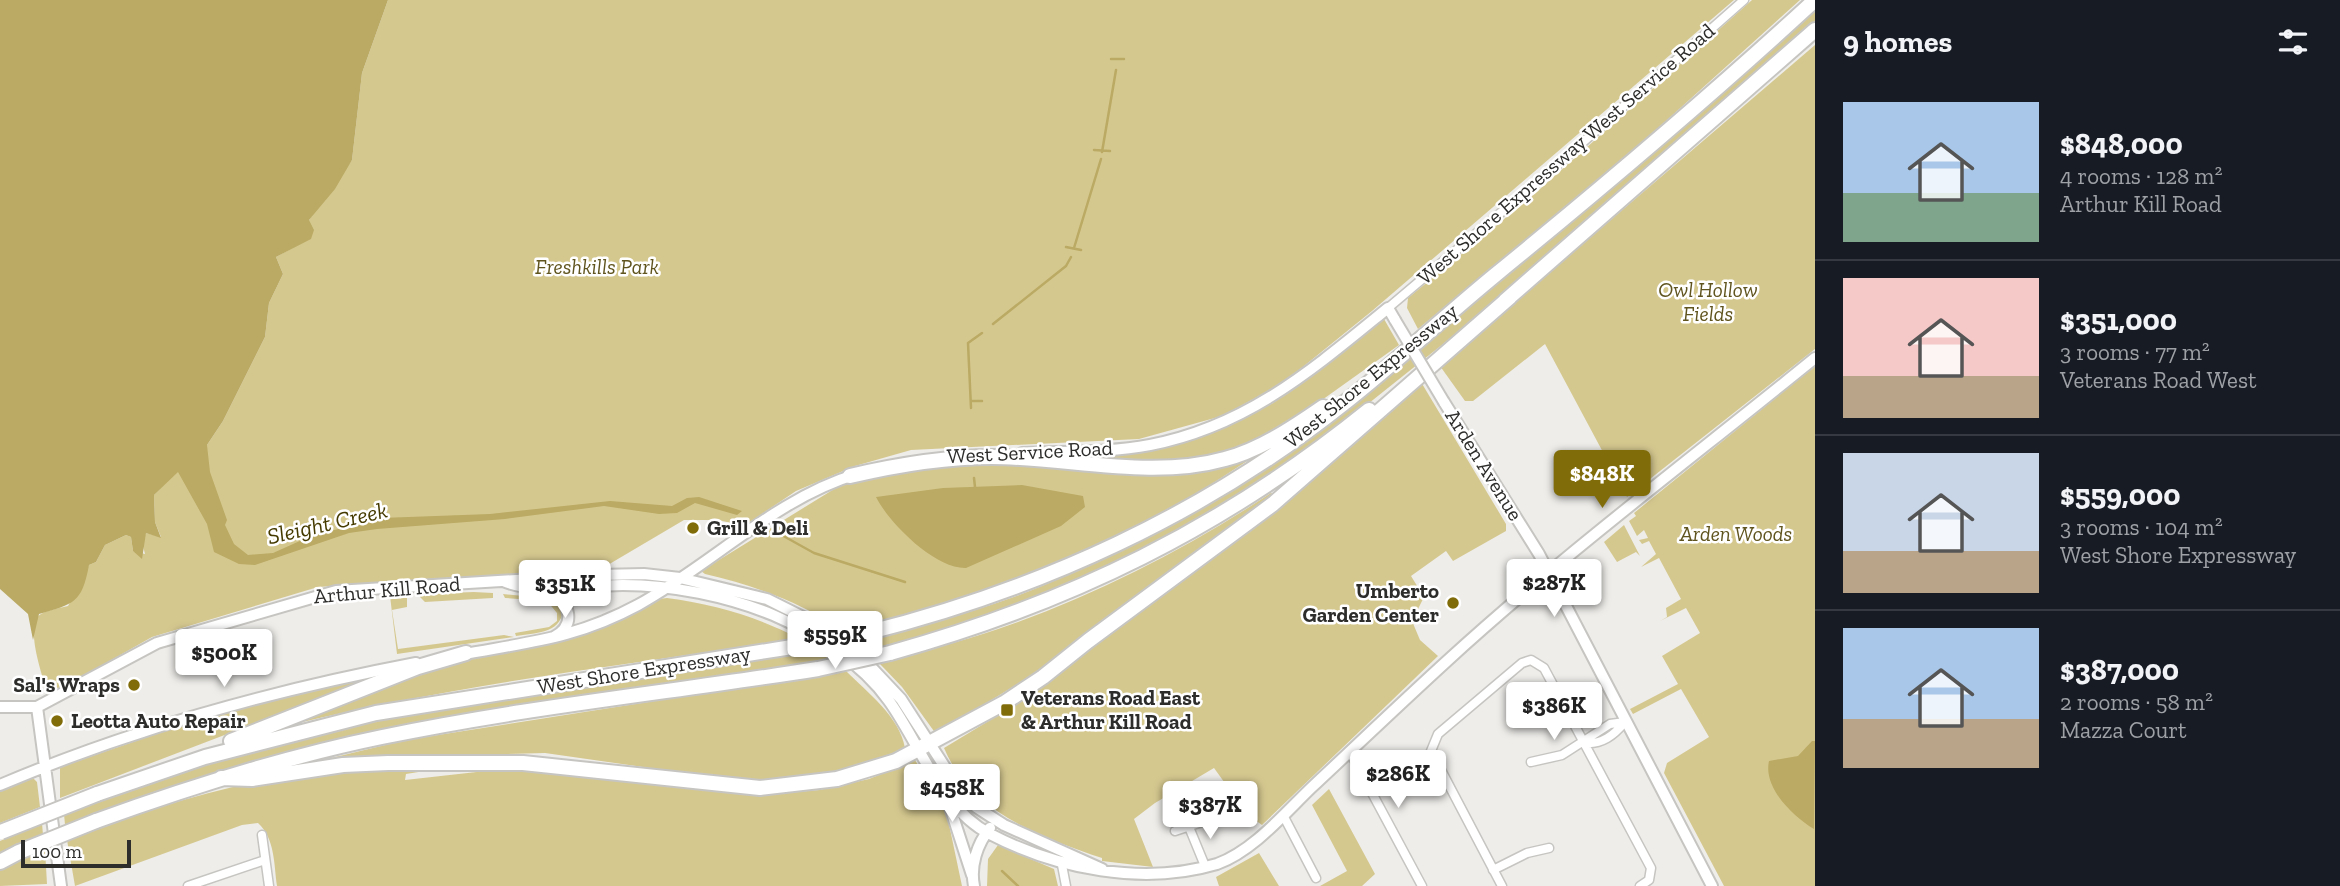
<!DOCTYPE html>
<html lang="en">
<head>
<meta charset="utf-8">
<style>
  body { margin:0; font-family:"Zilla Slab",serif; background:#20242c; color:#f1f3f6; height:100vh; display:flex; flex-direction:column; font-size:26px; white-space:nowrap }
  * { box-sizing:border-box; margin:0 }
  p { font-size:23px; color:#9ea1a6 }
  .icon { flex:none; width:38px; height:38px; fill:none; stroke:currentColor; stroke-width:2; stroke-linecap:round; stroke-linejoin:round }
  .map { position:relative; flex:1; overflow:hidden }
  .panel { display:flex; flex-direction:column; background:#171b24; width:525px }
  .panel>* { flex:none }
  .scale { position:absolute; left:21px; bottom:18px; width:110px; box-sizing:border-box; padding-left:7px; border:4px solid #2d2d2c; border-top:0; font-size:19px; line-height:24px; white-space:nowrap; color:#2d2d2c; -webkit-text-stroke:5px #fff; paint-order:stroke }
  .price { position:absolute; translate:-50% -60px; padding:0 16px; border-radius:7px; background:#fff; color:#222; font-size:23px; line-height:46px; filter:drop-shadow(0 2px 4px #0008) }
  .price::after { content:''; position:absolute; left:50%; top:42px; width:21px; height:16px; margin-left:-10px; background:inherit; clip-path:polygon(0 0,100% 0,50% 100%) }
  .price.current { background:#806d09; color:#fff }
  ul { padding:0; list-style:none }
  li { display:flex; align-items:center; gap:21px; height:175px; padding:0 28px }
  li+li { border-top:2px solid #363941 }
  li span { display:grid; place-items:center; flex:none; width:196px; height:140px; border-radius:0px; color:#555 }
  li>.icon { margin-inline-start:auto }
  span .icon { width:84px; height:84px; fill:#fffc; stroke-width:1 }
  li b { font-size:30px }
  h2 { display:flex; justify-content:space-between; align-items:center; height:84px; padding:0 28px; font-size:30px }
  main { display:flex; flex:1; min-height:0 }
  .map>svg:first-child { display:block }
  .green { fill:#d5c88f }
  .water { fill:#baaa63 }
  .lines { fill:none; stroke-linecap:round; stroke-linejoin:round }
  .stream { stroke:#baaa63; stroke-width:2.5 }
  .street-casing { stroke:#c6c5c2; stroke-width:11 }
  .secondary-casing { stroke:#c6c5c2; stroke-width:14 }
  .highway-casing { stroke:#c6c5c2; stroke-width:18 }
  .street { stroke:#fff; stroke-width:8 }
  .secondary { stroke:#fff; stroke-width:10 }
  .highway { stroke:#fff; stroke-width:14 }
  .secondary-bridge-casing { stroke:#c6c5c2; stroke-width:14; stroke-linecap:butt }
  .highway-bridge-casing { stroke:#c6c5c2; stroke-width:18; stroke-linecap:butt }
  .secondary-bridge { stroke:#fff; stroke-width:10 }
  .highway-bridge { stroke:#fff; stroke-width:14 }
  .poi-dot { fill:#806d09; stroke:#fff; stroke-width:2.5 }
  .labels { text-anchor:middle; stroke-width:5; stroke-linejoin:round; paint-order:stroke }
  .street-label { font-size:21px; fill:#2d2d2c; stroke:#fff }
  .park-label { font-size:21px; font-style:italic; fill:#60541e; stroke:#fff }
  .poi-label { font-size:21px; font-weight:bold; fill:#2d2d2c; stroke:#fff; text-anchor:start }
  .water-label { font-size:23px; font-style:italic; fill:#453a00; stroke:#fff }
</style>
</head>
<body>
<main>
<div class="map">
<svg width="1815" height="886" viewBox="0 0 1815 886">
  <rect width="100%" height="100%" fill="#eeedea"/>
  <path class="green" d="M388 0H1734L1372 311 1283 383 1222 416 1139 439 911 450 855 466 796 491 744 526 718 520H684L601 569 318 587 152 637 55 692 46 689C42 674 24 624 41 614 48 610 60 608 68 606L89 565 96 562 105 545 126 535 131 537 133 551 145 554 142 542 146 533 161 537 155 522 154 495 192 455 207 445 223 421 265 337 269 303 283 274 276 257 311 238 309 220 352 160 362 73Z
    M1752 0H1800L1646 139 1418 329 1407 308 1408 298 1531 197Z
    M1815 4V21L1502 297 1324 439 1205 519 1051 596 891 646 870 651 860 641C923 625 989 609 1049 583 1125 551 1197 511 1266 467Z
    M1815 45V349L1627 497 1545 344 1473 401H1465L1440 366Z
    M1384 319 1399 345 1322 400 1245 446 1214 459 1183 464 1062 457 1182 441 1235 423 1273 403Z
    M1815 366V886H1724L1664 773 1667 763 1709 737 1681 689 1633 714 1630 709 1678 684 1662 656 1700 633 1686 608 1660 621 1667 617 1666 608 1681 599 1659 558 1641 567 1656 554 1649 541 1642 544 1639 540 1648 538 1644 530 1637 536 1629 521 1636 516 1634 513Z
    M1421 382 1506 524V531L1453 561 1446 551 1411 576 1424 597 1412 621 1420 640 1438 656 1262 825 1248 815 1214 768 1155 803 1134 819 1153 867 1102 861V858C1040 837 971 812 944 748L1010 708V705L1312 478Z
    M1261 452 1181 504 1115 538 1029 576 958 603 844 631C800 602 756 586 705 574L701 571 839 486 910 467 968 462 1116 468Z
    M1271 493 1274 495 1034 674 936 734 902 687 880 664C919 652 960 642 998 629 1095 596 1186 549 1271 493Z
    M1624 525 1640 556 1636 552 1617 562 1604 542Z
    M474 592 493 593V598L425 602 420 597V594Z
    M407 594V607L392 610 398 649 504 635 514 637 397 654 390 596Z
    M503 594 555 599 563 611C560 634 534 633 516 636L515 633 549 627 557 621V613L547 601 505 598Z
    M667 598C714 604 758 617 800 639 619 665 438 687 261 732L421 671 478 657 552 644 598 630 659 599Z
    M816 650 830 660 312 747 192 780 65 825 64 814C167 775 273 739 382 717 525 689 672 672 816 650Z
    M394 670 60 798V767L255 700Z
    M846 671C867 692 900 717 905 748L856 768 773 781 685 773 545 753 327 759 406 740Z
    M915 760 946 810 962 886H277C274 865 275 838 258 823L242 825 75 886 67 840C152 806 239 781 330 770 365 766 401 766 437 765L431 770 406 774 405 780 522 767 570 770 729 792 773 794 819 790 869 779Z
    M32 777 37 782 40 807 0 823V791Z
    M1329 789 1375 874 1362 886H1320L1347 871 1312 805Z
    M42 823 43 835 0 854V841Z
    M998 845 1054 869 1058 886H987L988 859Z
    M45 849 47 884 0 886V869Z
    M1259 853 1279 886H1219L1216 877Z"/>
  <path class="water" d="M0 0H388L362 73 352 160 335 189 309 220 314 230 311 239 276 257 283 274 269 303 265 337 223 421 207 445 210 472 227 520 225 525 234 544 248 555 273 553 311 536 381 518 490 514 610 501 672 506 687 498 699 497 742 511 737 515 695 503 677 513 659 514 604 506 505 519 377 529 349 533 255 565 239 564 214 552 207 524 178 472 154 495 155 522 161 538 146 533 142 559 133 551 131 537 126 535 105 545 96 562 89 565C82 603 74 604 39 614L33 640 28 614 0 589Z
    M1022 485 1083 496 1085 507 1061 526 966 568C935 569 889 523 876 497L943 488Z
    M1812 741H1815L1814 829C1793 816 1763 788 1769 761L1798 756Z"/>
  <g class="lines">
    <path class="stream" d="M1111 59H1124
      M1094 150 1110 151
      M1102 152 1116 70
      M1066 247 1081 250
      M1074 248 1101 159
      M993 324 1066 266 1071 257
      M971 401H982
      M971 408 968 343 982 333
      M974 478 975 487
      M778 533 814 553 905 582
      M1002 871 1018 886"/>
    <g class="street-casing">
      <path id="street" d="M1388 308 1556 166 1744 0
        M1584 743C1602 745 1614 735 1625 722
        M1350 752 1422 886
        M1531 762 1562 755 1610 724 1625 722
        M1283 815 1316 878
        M1189 827 1205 866
        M1175 831 1208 820
        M262 835 269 886
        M1062 865 1066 886
        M1493 870 1527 853 1549 848
        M188 886 265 860
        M1502 886 1431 751 1438 734 1522 663 1531 660 1544 668 1651 868 1649 880 1640 886"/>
    </g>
    <g class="secondary-casing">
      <path id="secondary" d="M1444 402 1539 554 1712 886
        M1022 453C1064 451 1108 453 1150 445 1248 426 1313 369 1388 308L1395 320
        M503 581C538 596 586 585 623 585 672 585 727 596 773 615 815 633 862 663 889 701 920 744 941 809 990 834 1057 869 1143 886 1217 864 1253 851 1284 814 1311 788 1356 746 1401 703 1447 661 1564 554 1692 458 1815 358
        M554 637C578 624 567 605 556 587
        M460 655C528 642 575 639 638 605 711 565 776 498 857 474
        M0 707H37L157 643 336 591 598 575 644 574 680 578 767 599 827 629 853 648 901 699 961 792 976 807 1004 825 1102 869
        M37 707 61 886
        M0 785C134 728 274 690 416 663
        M948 801 972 875
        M974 886C970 866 977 844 990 828"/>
    </g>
    <g class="highway-casing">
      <path id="highway" d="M1505 301 1815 30
        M850 476C897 465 944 457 992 457 1068 457 1150 480 1225 459 1260 450 1294 427 1323 407
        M866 633C1039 590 1203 515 1343 404 1395 363 1443 318 1494 276 1603 187 1711 96 1815 0
        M890 653C1070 603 1223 528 1369 410
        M231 741 418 667 466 653
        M221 778 252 779 343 765 388 763H523L760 788 837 779 896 761 1004 703 1043 677 1088 641 1273 504 1510 297
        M97 794 205 757 376 713 792 647
        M96 821C190 787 284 757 382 737 526 707 673 692 818 669
        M0 862 19 852"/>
    </g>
    <use href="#street" class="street"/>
    <use href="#secondary" class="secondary"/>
    <use href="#highway" class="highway"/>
    <g class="secondary-bridge-casing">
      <path id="secondary-bridge" d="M1395 320 1444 402"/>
    </g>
    <g class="highway-bridge-casing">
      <path id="highway-bridge" d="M792 647 866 633
        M818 669 890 653
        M1 832 97 794
        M19 852 96 821"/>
    </g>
    <use href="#secondary-bridge" class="secondary-bridge"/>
    <use href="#highway-bridge" class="highway-bridge"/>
  </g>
  <g class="poi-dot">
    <circle cx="693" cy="528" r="7"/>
    <circle cx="1453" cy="603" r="7"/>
    <circle cx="134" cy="685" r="7"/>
    <rect x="1000" y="703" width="14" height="14" rx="3.5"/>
    <circle cx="57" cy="721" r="7"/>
  </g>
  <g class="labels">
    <g class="street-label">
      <text transform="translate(1566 154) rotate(-41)" y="7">West Shore Expressway West Service Road</text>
      <text transform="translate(1371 376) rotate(-39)" y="7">West Shore Expressway</text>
      <text transform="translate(1030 452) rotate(-3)" y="7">West Service Road</text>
      <text transform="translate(1484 465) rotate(58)" y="7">Arden Avenue</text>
      <text transform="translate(387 590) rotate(-5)" y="7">Arthur Kill Road</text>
      <text transform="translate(644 670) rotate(-9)" y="7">West Shore Expressway</text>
    </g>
    <g class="park-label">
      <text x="597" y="274">Freshkills Park</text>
      <text x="1708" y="297">Owl Hollow<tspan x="1708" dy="24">Fields</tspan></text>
      <text x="1736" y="541">Arden Woods</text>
    </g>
    <g class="poi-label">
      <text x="707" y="535">Grill &amp; Deli</text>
      <text x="1439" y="598" text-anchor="end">Umberto<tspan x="1439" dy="24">Garden Center</tspan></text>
      <text x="120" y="692" text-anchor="end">Sal's Wraps</text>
      <text x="1021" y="705">Veterans Road East<tspan x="1021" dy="24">&amp; Arthur Kill Road</tspan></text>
      <text x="71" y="728">Leotta Auto Repair</text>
    </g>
    <g class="water-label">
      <text transform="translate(327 523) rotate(-13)" y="8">Sleight Creek</text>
    </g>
  </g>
</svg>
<div class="scale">100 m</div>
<b class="price current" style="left:1602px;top:510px">$848K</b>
<b class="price" style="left:1554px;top:619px">$287K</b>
<b class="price" style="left:565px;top:620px">$351K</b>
<b class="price" style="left:835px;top:671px">$559K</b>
<b class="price" style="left:224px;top:689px">$500K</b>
<b class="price" style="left:1554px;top:742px">$386K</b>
<b class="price" style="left:1398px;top:810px">$286K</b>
<b class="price" style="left:952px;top:824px">$458K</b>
<b class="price" style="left:1210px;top:841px">$387K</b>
</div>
<section class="panel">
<h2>9 homes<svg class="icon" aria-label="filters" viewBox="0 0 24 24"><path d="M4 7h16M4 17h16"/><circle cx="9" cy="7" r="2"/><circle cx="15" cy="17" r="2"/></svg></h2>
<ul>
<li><span style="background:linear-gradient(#a9c7e8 65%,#7fa58c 0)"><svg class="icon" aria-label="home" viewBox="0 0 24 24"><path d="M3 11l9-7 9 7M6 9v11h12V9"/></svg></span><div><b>$848,000</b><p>4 rooms · 128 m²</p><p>Arthur Kill Road</p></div></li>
<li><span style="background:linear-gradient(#f6c9c9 70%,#b9a48a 0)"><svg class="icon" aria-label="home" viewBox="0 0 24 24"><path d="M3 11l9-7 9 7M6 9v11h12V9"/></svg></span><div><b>$351,000</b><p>3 rooms · 77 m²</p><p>Veterans Road West</p></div></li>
<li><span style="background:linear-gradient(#c9d6e8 70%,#b9a48a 0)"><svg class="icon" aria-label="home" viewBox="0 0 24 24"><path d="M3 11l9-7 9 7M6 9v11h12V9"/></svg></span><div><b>$559,000</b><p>3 rooms · 104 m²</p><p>West Shore Expressway</p></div></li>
<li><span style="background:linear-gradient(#a9c7e8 65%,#b9a48a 0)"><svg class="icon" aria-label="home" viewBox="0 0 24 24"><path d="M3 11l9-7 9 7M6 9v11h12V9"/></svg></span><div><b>$387,000</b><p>2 rooms · 58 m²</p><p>Mazza Court</p></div></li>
</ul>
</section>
</main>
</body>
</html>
